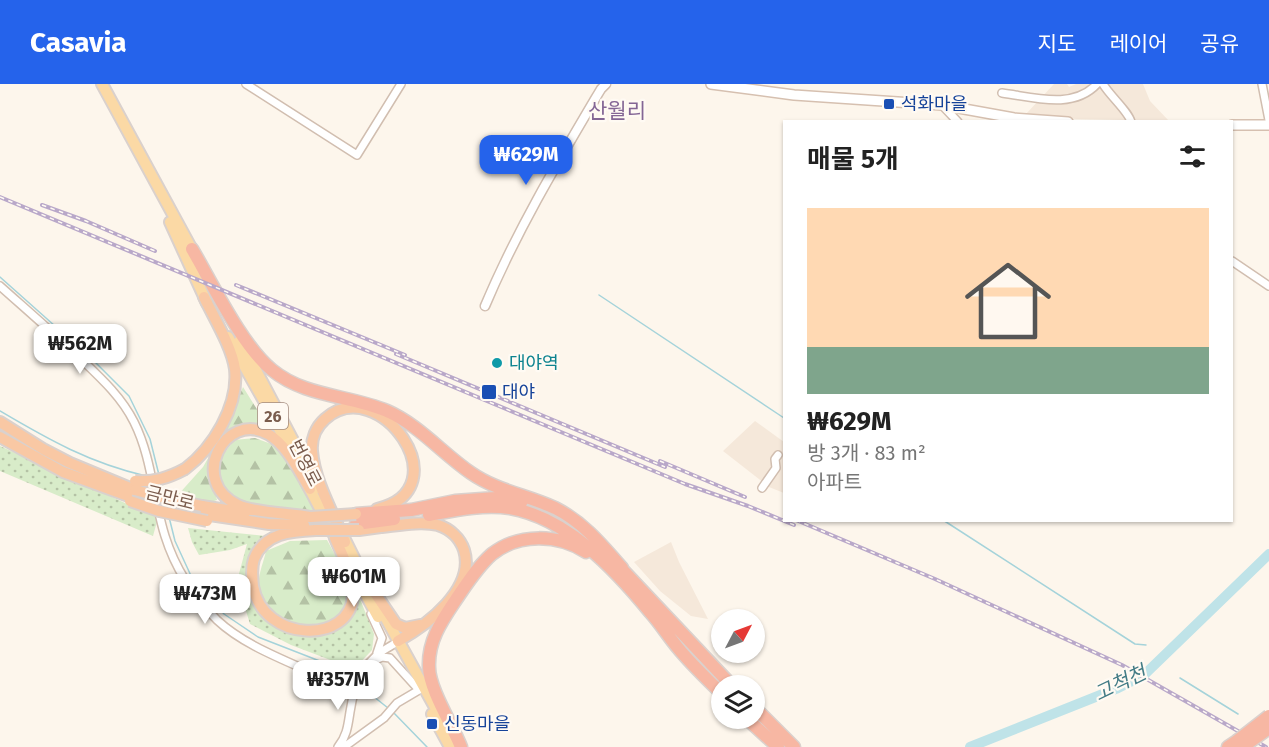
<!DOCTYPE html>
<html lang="ko">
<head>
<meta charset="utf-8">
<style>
  body { margin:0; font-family:"Fira Sans","Noto Sans KR",sans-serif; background:#f6f6f6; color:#222; height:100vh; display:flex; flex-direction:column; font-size:22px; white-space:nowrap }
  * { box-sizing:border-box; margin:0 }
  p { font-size:20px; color:#767676 }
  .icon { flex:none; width:33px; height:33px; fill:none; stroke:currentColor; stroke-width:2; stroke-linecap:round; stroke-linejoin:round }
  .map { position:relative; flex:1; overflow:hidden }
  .panel { position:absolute; left:783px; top:36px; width:450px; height:402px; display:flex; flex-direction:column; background:#fff; border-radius:0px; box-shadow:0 2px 4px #0004 }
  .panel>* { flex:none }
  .needle { width:39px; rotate:49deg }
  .buttons { position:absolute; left:711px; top:525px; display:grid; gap:12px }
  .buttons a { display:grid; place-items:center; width:54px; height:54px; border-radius:50%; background:#fff; box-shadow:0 2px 4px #0004; font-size:30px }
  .price { position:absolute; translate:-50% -51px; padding:0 14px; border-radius:12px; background:#fff; color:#222; font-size:20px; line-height:39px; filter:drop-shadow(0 2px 3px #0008) }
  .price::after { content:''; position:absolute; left:50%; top:36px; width:18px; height:14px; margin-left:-9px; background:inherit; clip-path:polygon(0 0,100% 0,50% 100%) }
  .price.on { background:#2563eb; color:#fff }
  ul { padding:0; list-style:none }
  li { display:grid; align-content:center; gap:12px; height:318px; padding:0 24px }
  li span { display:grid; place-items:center; height:186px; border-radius:0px; color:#555 }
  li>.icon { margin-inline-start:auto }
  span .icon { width:108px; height:108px; fill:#fffc; stroke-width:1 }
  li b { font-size:26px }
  h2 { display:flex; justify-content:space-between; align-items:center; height:72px; padding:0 24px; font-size:26px }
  header { display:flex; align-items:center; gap:36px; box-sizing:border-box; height:84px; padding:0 30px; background:#2563eb; color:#fff }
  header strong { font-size:28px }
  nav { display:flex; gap:33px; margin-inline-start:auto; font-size:21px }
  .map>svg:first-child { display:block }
  .residential { fill:#f5e8da }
  .grass { fill:url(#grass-dots) }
  .forest { fill:url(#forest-firs) }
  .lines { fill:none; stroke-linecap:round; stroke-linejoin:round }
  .stream { stroke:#a5d3da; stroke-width:1.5 }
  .river { stroke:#bfe3e8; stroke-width:10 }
  .minor-casing { stroke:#d1beb0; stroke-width:10 }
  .tertiary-casing { stroke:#d1beb0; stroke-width:11 }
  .secondary-casing { stroke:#d6c0b0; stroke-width:12 }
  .primary-casing { stroke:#dad1cd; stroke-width:14 }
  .trunk-casing { stroke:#dad1cd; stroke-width:14 }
  .motorway-casing { stroke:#dad1cd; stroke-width:15 }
  .minor { stroke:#fff; stroke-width:7 }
  .tertiary { stroke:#fff; stroke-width:8 }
  .secondary { stroke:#fff; stroke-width:9 }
  .primary { stroke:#fbd9a5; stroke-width:10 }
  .trunk { stroke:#f9c8a4; stroke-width:10 }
  .motorway { stroke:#f7b7a3; stroke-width:12 }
  .rail-casing { stroke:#b9a8c9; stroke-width:4 }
  .rail { stroke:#fffaf3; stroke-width:1.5; stroke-dasharray:4.5; stroke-linecap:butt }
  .trunk-bridge-casing { stroke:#dad1cd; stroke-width:14; stroke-linecap:butt }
  .motorway-bridge-casing { stroke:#dad1cd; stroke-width:15; stroke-linecap:butt }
  .trunk-bridge { stroke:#f9c8a4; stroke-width:10 }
  .motorway-bridge { stroke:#f7b7a3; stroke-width:12 }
  .transit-dot { fill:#1a4fb4; stroke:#fffaf3; stroke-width:2 }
  .culture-dot { fill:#0f9aa8; stroke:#fffaf3; stroke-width:2 }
  .labels { text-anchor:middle; stroke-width:4.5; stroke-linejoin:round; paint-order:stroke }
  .shield { fill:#fffaf3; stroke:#a28b7f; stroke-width:1.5 }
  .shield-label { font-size:16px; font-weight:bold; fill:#7a5c4d }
  .transit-label { font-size:18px; fill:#164399; stroke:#fffaf3; text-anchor:start }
  .culture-label { font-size:18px; fill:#0d838f; stroke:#fffaf3; text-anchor:start }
  .street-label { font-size:18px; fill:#7a5c4d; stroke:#fffaf3 }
  .water-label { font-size:20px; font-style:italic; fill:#437c86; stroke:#fffaf3 }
  .quarter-label { font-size:21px; fill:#846695; stroke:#fffaf3 }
</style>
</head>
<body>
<header>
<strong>Casavia</strong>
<nav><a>지도</a><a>레이어</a><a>공유</a></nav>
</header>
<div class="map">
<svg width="1269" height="663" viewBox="0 0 1269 663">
  <defs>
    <pattern id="grass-dots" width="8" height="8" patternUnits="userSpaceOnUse" patternTransform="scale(1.5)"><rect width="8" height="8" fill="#d8ecc9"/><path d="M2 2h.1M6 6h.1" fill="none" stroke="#b4c2a5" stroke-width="1.8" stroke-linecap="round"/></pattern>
    <pattern id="forest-firs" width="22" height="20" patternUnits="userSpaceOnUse" patternTransform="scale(1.5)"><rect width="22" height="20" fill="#d8ecc9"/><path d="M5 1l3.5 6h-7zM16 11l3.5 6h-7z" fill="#b4c2a5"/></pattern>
  </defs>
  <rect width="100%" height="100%" fill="#fdf6ec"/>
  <path class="residential" d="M1054 0H1067L1069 3 1076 0H1143L1150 17 1169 37 1077 35 1025 31Z
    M755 337 784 358V409L769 403 723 367Z
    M671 458 679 478 708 535 691 532 660 507 634 478Z"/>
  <path class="grass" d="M0 362 158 434 153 452 0 387Z
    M188 444 266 452 252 468 247 497 262 530 283 546 306 553 328 551 344 542 360 515 374 550 372 566 354 585 291 561 250 540 237 497 247 460 230 466 199 471 192 458Z"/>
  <path class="forest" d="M243 303 270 346 243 341 220 357 208 381 217 416 208 419 177 412 203 383 227 341Z
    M255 354 274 361 287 376 316 428 244 418 228 410 219 395 220 375 234 356Z
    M327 456C333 467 349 495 350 507 350 554 268 553 259 503 257 493 264 477 266 467L290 457Z"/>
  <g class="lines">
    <path class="stream" d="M0 193 92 275 129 312 150 355 159 391
      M599 211 784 334
      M0 327C49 356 90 379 146 392
      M161 398 163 408
      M169 433 175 457 192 494 224 530 258 553 330 581 355 598
      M943 436 1135 560 1146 561
      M1180 594 1238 630
      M359 601 388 624
      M392 627 427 663"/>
    <path class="river" d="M970 663 1118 604 1144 591 1269 470"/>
    <g class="minor-casing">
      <path id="minor" d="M246 0 357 71 401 0
        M1103 0C1110 12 1129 28 1131 38
        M1262 0 1269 36
        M1002 9C1033 13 1073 26 1097 0
        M942 21 958 38
        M1232 177 1269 202
        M0 202C28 227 57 252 84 278 103 296 122 314 134 338 152 374 153 414 165 452 175 484 193 512 217 536 252 569 311 584 353 609
        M762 404 776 384 775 375 778 371
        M371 530 382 554 377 569
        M338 663C347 652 348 641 350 628 355 595 364 576 394 560
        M344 663 384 634 397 619 419 606 390 574 382 573 369 579"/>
    </g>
    <g class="tertiary-casing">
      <path id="tertiary" d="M485 222C517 146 559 76 601 5L606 0"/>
    </g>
    <g class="secondary-casing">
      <path id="secondary" d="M711 0 794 11 942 21 1014 34 1068 38
        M1232 41H1269"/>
    </g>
    <g class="primary-casing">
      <path id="primary" d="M102 0 195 171
        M170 138 207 219
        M228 253 268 324 293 371
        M240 256 318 404
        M306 398 335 453
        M342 450 366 498
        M355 491 378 533
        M379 522 441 634
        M432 630 450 663"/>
    </g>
    <g class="trunk-casing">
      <path id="trunk" d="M0 338 43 365 70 379 135 406
        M0 353 63 388 131 413
        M185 385C213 364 239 322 235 285 232 263 214 234 204 213
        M310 405C299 387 287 361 268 350 224 326 188 398 238 421 254 429 291 429 311 433
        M202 422 245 429
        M203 430 269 440 304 441
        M382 443C400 441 421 437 438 441 450 445 460 454 464 466 476 505 427 541 398 557
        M316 446C291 447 264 449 254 475 251 484 252 493 253 502 263 559 351 561 353 511 354 492 342 471 335 454
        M359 446 388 442
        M345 458C334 431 314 396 312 367 311 355 316 343 325 335 378 287 463 405 377 425
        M362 490 396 540 405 544 420 541"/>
    </g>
    <g class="motorway-casing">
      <path id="motorway" d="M192 165C212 199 242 262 272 286 305 313 349 311 387 327 419 341 443 370 471 389 497 407 527 411 555 424 583 438 602 461 622 484
        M356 430 411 426 455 417 496 414 521 419
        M429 431C456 426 483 420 510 424 567 434 615 485 650 528 660 539 668 552 678 564 691 580 707 595 722 610
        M356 440 394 435
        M617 480 732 602
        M754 623 794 663
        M746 634 778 663
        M461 663C453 642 429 605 429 583 428 557 441 538 455 517 466 501 477 483 492 470 519 449 558 450 586 468
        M1228 663 1237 657"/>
    </g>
    <use href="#minor" class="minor"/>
    <use href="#tertiary" class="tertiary"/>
    <use href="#secondary" class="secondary"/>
    <use href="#primary" class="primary"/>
    <use href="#trunk" class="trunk"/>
    <use href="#motorway" class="motorway"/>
    <g class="rail-casing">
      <path id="rail" d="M0 113 685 400 748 422 794 441
        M42 121 86 137 155 167
        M236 201 405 271
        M396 270 665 383
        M660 377 745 413
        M796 436 935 495 1122 581 1266 663"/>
    </g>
    <use href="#rail" class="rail"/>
    <g class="trunk-bridge-casing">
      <path id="trunk-bridge" d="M135 397C155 398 168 394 185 385
        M135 406 168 415 202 422
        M130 417 159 427 207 437
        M311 433 356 430
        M316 446H359"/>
    </g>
    <g class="motorway-bridge-casing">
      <path id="motorway-bridge" d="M1237 657 1269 632
        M1244 662 1269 644"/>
    </g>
    <use href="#trunk-bridge" class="trunk-bridge"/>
    <use href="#motorway-bridge" class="motorway-bridge"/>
  </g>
  <g class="transit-dot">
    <rect x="883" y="14" width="12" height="12" rx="3"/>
    <rect x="481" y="300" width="16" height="16" rx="3"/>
    <rect x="426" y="634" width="12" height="12" rx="3"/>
  </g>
  <circle class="culture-dot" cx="497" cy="279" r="6"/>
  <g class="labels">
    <rect class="shield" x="258" y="319" width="30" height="26" rx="4.5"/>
    <g class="shield-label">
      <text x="273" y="338">26</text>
    </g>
    <g class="transit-label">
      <text x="901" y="26">석화마을</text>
      <text x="502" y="314">대야</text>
      <text x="444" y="646">신동마을</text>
    </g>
    <g class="culture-label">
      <text x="509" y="285">대야역</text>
    </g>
    <g class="street-label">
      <text transform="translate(305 379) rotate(63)" y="6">번영로</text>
      <text transform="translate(170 414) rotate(14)" y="6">금만로</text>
    </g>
    <g class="water-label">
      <text transform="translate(1120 599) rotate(-26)" y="7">고척천</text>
    </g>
    <g class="quarter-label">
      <text x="617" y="34">산월리</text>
    </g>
  </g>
</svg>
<div class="buttons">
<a><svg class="needle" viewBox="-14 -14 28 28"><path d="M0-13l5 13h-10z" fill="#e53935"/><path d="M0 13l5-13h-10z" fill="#767676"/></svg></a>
<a><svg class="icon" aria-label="layers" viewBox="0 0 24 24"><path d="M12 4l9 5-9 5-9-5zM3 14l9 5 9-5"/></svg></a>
</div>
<b class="price on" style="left:526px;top:102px">₩629M</b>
<b class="price" style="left:80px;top:291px">₩562M</b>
<b class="price" style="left:354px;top:524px">₩601M</b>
<b class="price" style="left:205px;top:541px">₩473M</b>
<b class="price" style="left:338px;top:627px">₩357M</b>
<section class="panel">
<h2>매물 5개<svg class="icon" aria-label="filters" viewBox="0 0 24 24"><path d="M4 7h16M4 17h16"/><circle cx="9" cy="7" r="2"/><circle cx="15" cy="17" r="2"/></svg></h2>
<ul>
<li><span style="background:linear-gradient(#ffd9b3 75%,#7fa58c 0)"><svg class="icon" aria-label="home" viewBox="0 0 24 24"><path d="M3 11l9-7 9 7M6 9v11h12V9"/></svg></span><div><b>₩629M</b><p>방 3개 · 83 m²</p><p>아파트</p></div></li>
</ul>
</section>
</div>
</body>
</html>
